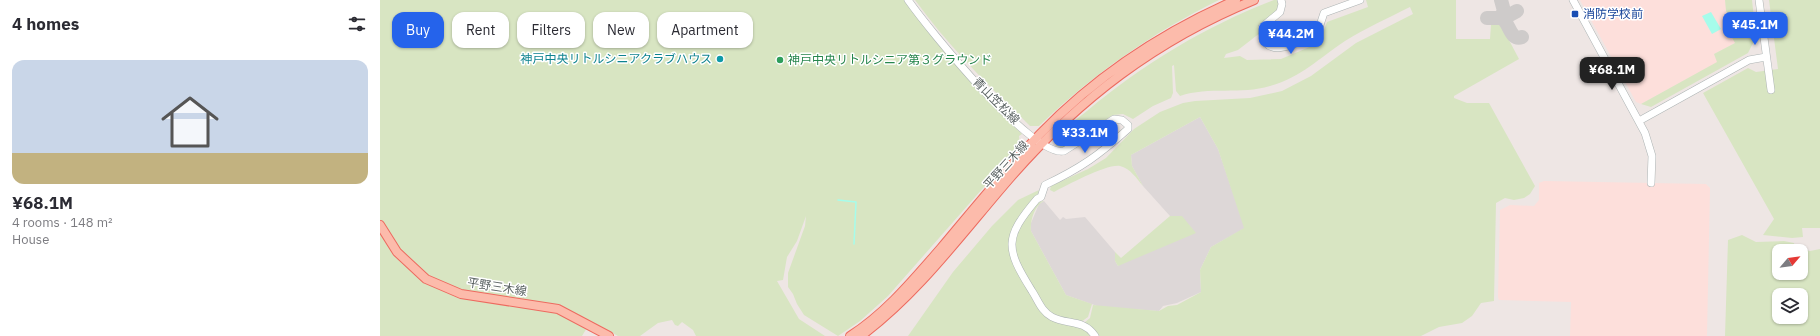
<!DOCTYPE html>
<html lang="en">
<head>
<meta charset="utf-8">
<style>
  body { margin:0; font-family:"IBM Plex Sans","Noto Sans JP",sans-serif; background:#f7f7f7; color:#2b2b33; height:100vh; display:flex; flex-direction:column; font-size:15px; white-space:nowrap }
  * { box-sizing:border-box; margin:0 }
  p { font-size:13px; color:#7c7c81 }
  .icon { flex:none; width:22px; height:22px; fill:none; stroke:currentColor; stroke-width:2; stroke-linecap:round; stroke-linejoin:round }
  .map { position:relative; flex:1; overflow:hidden }
  .sheet { display:flex; flex-direction:column; background:#fff; width:380px }
  .sheet>* { flex:none }
  .top-card { position:absolute; left:12px; top:12px; width:380px; height:36px; display:flex; gap:8px }
  .needle { width:26px; rotate:61deg }
  .controls { position:absolute; left:1392px; top:244px; display:grid; gap:8px }
  .controls a { display:grid; place-items:center; width:36px; height:36px; border-radius:8px; background:#fff; box-shadow:0 1px 3px #0004; font-size:20px }
  .price { position:absolute; translate:-50% -34px; padding:0 9px; border-radius:8px; background:#2563eb; color:#fff; font-size:13px; line-height:26px; filter:drop-shadow(0 1px 2px #0008) }
  .price::after { content:''; position:absolute; left:50%; top:24px; width:12px; height:9px; margin-left:-6px; background:inherit; clip-path:polygon(0 0,100% 0,50% 100%) }
  .price.on { background:#222; color:#fff }
  ul { padding:0; list-style:none }
  li { display:grid; align-content:center; gap:8px; height:212px; padding:0 12px }
  li+li { border-top:1px solid #e1e1e2 }
  li span { display:grid; place-items:center; height:124px; border-radius:12px; color:#555 }
  li>.icon { margin-inline-start:auto }
  span .icon { width:72px; height:72px; fill:#fffc; stroke-width:1 }
  li b { font-size:17px }
  h2 { display:flex; justify-content:space-between; align-items:center; height:48px; padding:0 12px; font-size:17px }
  .tag { padding:0 14px; border-radius:12px; background:#fff; box-shadow:0 1px 3px #0004; font-size:14px; line-height:36px }
  .tag.on { background:#2563eb; color:#fff }
  main { display:flex; flex:1; min-height:0 }
  .map>svg:first-child { display:block }
  .commercial { fill:#fddfdb }
  .industrial { fill:#ddd7d7 }
  .green { fill:#d8e5c2; fill-rule:evenodd }
  .water { fill:#a6fceb }
  .lines { fill:none; stroke-linecap:round; stroke-linejoin:round }
  .stream { stroke:#a6fceb; stroke-width:1.5 }
  .taxiway { stroke:#cecbca; stroke-width:14 }
  .minor-casing { stroke:#adb4b4; stroke-width:8 }
  .major-casing { stroke:#ed6a5f; stroke-width:10 }
  .minor { stroke:#fff; stroke-width:7 }
  .major { stroke:#fcbbab; stroke-width:8 }
  .transit-dot { fill:#1a4fb4; stroke:#fff; stroke-width:1.5 }
  .culture-dot { fill:#0f9aa8; stroke:#fff; stroke-width:1.5 }
  .leisure-dot { fill:#2e9e5b; stroke:#fff; stroke-width:1.5 }
  .labels { text-anchor:middle; stroke-width:3; stroke-linejoin:round; paint-order:stroke }
  .transit-label { font-size:12px; fill:#164399; stroke:#fff; text-anchor:start }
  .culture-label { font-size:12px; fill:#0d838f; stroke:#fff; text-anchor:end }
  .leisure-label { font-size:12px; fill:#27864d; stroke:#fff; text-anchor:start }
  .street-label { font-size:12px; fill:#5c6464; stroke:#fff }
</style>
</head>
<body>
<main>
<section class="sheet">
<h2>4 homes<svg class="icon" aria-label="filters" viewBox="0 0 24 24"><path d="M4 7h16M4 17h16"/><circle cx="9" cy="7" r="2"/><circle cx="15" cy="17" r="2"/></svg></h2>
<ul>
<li><span style="background:linear-gradient(#c9d6e8 75%,#c2b280 0)"><svg class="icon" aria-label="home" viewBox="0 0 24 24"><path d="M3 11l9-7 9 7M6 9v11h12V9"/></svg></span><div><b>¥68.1M</b><p>4 rooms · 148 m²</p><p>House</p></div></li>
</ul>
</section>
<div class="map">
<svg width="1440" height="336" viewBox="0 0 1440 336">
  <rect width="100%" height="100%" fill="#eee6e4"/>
  <path class="commercial" d="M1200 0H1345L1347 11 1356 29 1355 43 1334 54 1338 62 1261 104 1256 102Z
    M1164 181 1326 184 1330 188 1327 336H1190L1191 302 1119 300 1118 297 1120 210 1130 205 1154 206 1159 200V183Z"/>
  <path class="industrial" d="M820 117 838 149 865 228 831 247 820 270 821 292 797 303 783 306 779 311 720 307 686 295 651 231V223L659 204 664 201 680 220 683 217 686 219 705 217 735 252V261L738 266 802 216H790L763 186 752 166 751 155Z"/>
  <path class="green" d="M0 0H524C559 48 599 92 642 134L639 136 640 146 508 296 480 321 458 336 424 315 417 304 413 294 408 287V273L425 226 426 216 417 241 407 257 403 280 397 281 419 319 445 336H316L313 330 302 322 298 326 295 325 292 320 278 323 260 336H238L211 321 202 336H0Z
    M535 0H839C772 33 713 74 659 126H650C609 86 569 47 535 0Z
    M894 0H898L899 8 880 33 858 50 846 54 844 58 860 56 867 60 901 59 939 43 947 22 988 7 986 0H1076V39H1110L1111 25H1121L1139 59 1074 96V98L1087 103H1109L1155 186 1150 194 1144 198 1134 200 1125 198 1116 203 1114 301 1101 303 1092 316 1082 323 1059 327 1041 336H717L704 323 710 318 713 305 779 311 788 306 797 305 821 292 820 270 831 247 864 228 838 149 820 117 751 155 752 166 763 186C757 179 750 168 740 166 726 164 688 185 674 192L670 190 671 186 708 169 726 158 754 129 780 112 803 103 815 101 870 98 902 91 931 76 976 43 1033 14 1030 7C1008 18 986 28 965 41 939 58 922 77 890 86 861 95 829 86 800 96L796 91 794 65 792 66 793 93 791 98 773 106 753 119 743 114 733 115 684 147 676 146C678 132 696 120 707 111 763 64 826 26 894 0Z
    M1345 0H1372L1376 37 1368 53 1271 107 1261 104 1337 62 1334 54 1355 43 1349 32 1355 29 1346 11Z
    M1389 0H1440V228H1422L1423 237 1412 238 1383 235 1394 219 1323 93 1368 68 1376 72 1398 69Z
    M659 190 658 195 629 240 661 309 699 325 713 336H528L573 272 612 226 638 200Z
    M664 201C654 206 650 221 651 231L686 295 712 304 708 317 701 322 685 319 667 312 647 281 634 250 635 233 657 202Z
    M790 216H802L816 233 738 266 735 261V252L741 258Z
    M1362 235 1376 242 1404 241 1414 243 1415 247 1430 251 1440 249V336H1345L1348 240ZM1399 251H1421V273H1399ZM1399 295H1421V317H1399Z"/>
  <path class="water" d="M1331 12 1341 29 1332 34 1322 16Z"/>
  <g class="lines">
    <path class="stream" d="M458 200 476 202 474 244"/>
    <path class="taxiway" d="M1107 18H1124L1137 11
      M1118 18 1121 16 1124 11 1121 0
      M1122 18C1130 24 1130 41 1142 37"/>
    <g class="minor-casing">
      <path id="minor" d="M528 0C547 27 653 159 684 151L734 119 742 120 748 125V129C719 155 701 168 665 185L661 197 657 199C624 238 625 248 652 291 658 300 661 311 672 317 687 325 704 319 715 336
        M901 0 902 4 900 12 882 27C882 64 918 42 937 34L944 13 980 0
        M1193 0 1265 133 1272 156 1271 183
        M1379 0 1391 90
        M1259 121 1369 60 1386 57"/>
    </g>
    <g class="major-casing">
      <path id="major" d="M0 225 17 252 46 279 81 294 178 309 229 336
        M470 336C506 313 533 280 561 248 593 210 625 170 660 134 715 77 783 32 856 0
        M481 336C538 294 583 232 630 178 699 99 776 40 874 0"/>
    </g>
    <use href="#minor" class="minor"/>
    <use href="#major" class="major"/>
  </g>
  <rect class="transit-dot" x="1191" y="10" width="8" height="8" rx="2"/>
  <circle class="culture-dot" cx="340" cy="59" r="4"/>
  <circle class="leisure-dot" cx="400" cy="60" r="4"/>
  <g class="labels">
    <g class="transit-label">
      <text x="1203" y="18">消防学校前</text>
    </g>
    <g class="culture-label">
      <text x="332" y="63">神戸中央リトルシニアクラブハウス</text>
    </g>
    <g class="leisure-label">
      <text x="408" y="64">神戸中央リトルシニア第３グラウンド</text>
    </g>
    <g class="street-label">
      <text transform="translate(616 101) rotate(45)" y="4">青山笠松線</text>
      <text transform="translate(626 165) rotate(-48)" y="4">平野三木線</text>
      <text transform="translate(117 287) rotate(9)" y="4">平野三木線</text>
    </g>
  </g>
</svg>
<div class="controls">
<a><svg class="needle" viewBox="-14 -14 28 28"><path d="M0-13l5 13h-10z" fill="#e53935"/><path d="M0 13l5-13h-10z" fill="#7c7c81"/></svg></a>
<a><svg class="icon" aria-label="layers" viewBox="0 0 24 24"><path d="M12 4l9 5-9 5-9-5zM3 14l9 5 9-5"/></svg></a>
</div>
<b class="price" style="left:1375px;top:46px">¥45.1M</b>
<b class="price" style="left:911px;top:55px">¥44.2M</b>
<b class="price on" style="left:1232px;top:91px">¥68.1M</b>
<b class="price" style="left:705px;top:154px">¥33.1M</b>
<div class="top-card">
<a class="tag on">Buy</a>
<a class="tag">Rent</a>
<a class="tag">Filters</a>
<a class="tag">New</a>
<a class="tag">Apartment</a>
</div>
</div>
</main>
</body>
</html>
